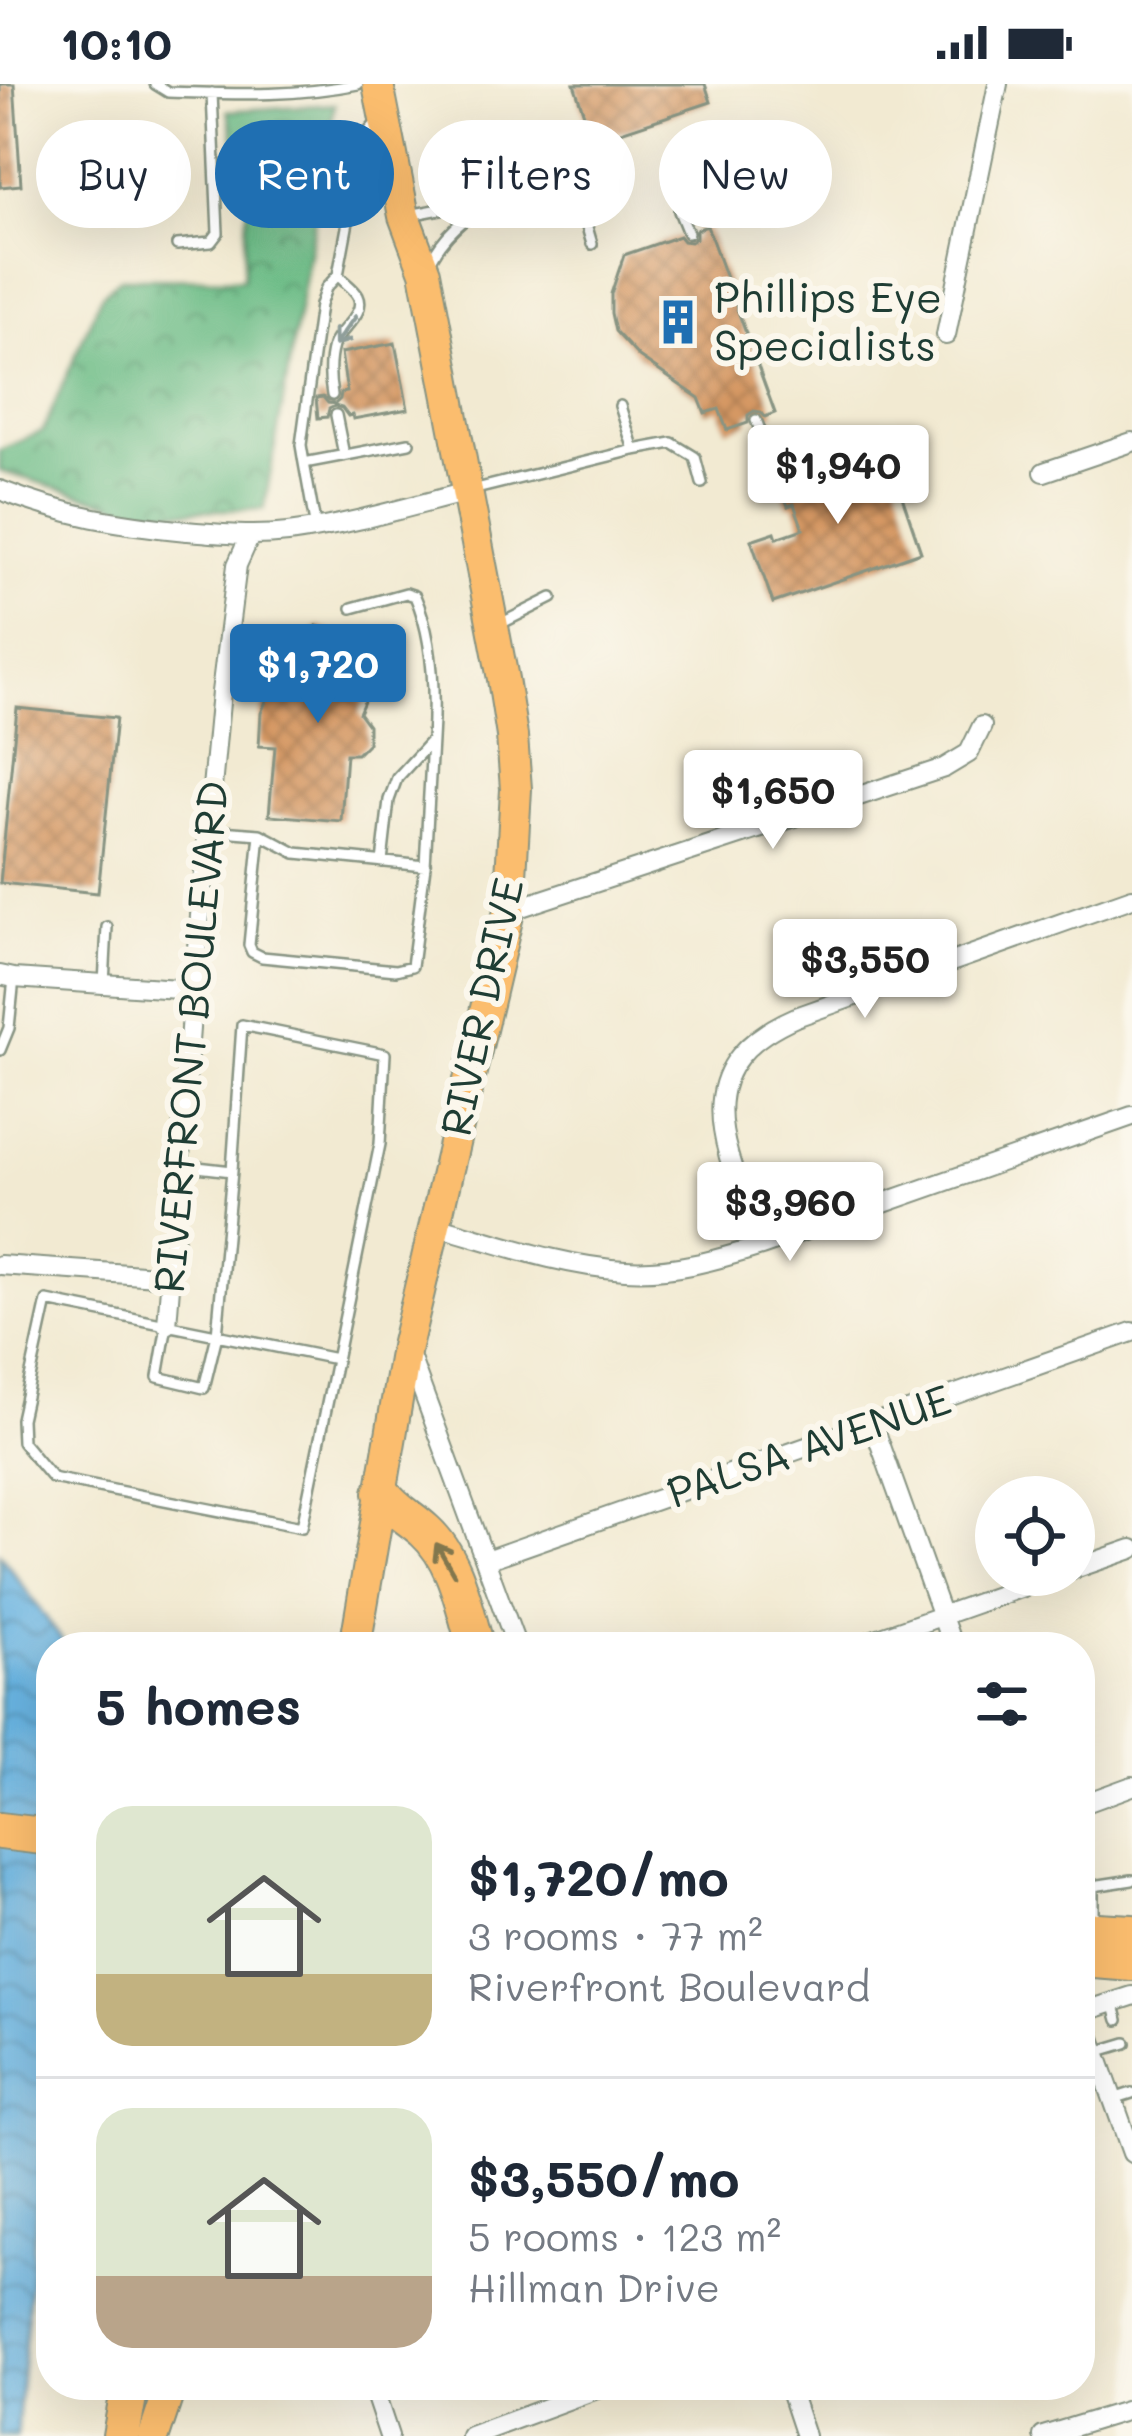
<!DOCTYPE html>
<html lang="en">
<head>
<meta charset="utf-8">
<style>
  body { margin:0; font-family:Mali,sans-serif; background:#f2f2f3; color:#1f2937; height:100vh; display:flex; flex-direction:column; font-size:45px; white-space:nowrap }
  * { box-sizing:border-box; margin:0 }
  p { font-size:39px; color:#747a83 }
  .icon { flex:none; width:66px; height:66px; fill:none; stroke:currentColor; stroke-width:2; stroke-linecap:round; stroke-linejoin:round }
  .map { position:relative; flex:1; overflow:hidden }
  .panel { position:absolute; left:36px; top:1548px; width:1059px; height:768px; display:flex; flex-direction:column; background:#fff; border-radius:48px; box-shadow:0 12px 48px #0002 }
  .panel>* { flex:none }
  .banner { position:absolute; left:36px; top:36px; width:1062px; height:108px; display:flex; gap:24px }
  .tools { position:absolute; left:975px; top:1392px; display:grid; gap:24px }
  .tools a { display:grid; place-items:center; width:120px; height:120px; border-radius:50%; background:#fff; box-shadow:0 12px 48px #0002; font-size:60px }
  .price { position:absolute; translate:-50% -102px; padding:0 27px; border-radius:12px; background:#fff; color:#222; font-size:39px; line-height:78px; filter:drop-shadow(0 3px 6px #0008) }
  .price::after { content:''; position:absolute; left:50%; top:72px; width:36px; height:27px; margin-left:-18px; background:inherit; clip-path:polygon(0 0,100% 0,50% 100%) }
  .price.on { background:#1f6fb2; color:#fff }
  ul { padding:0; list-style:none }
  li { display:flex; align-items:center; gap:36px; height:300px; padding:0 60px }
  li+li { border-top:3px solid #e0e1e3 }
  li span { display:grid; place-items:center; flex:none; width:336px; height:240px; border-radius:36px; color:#555 }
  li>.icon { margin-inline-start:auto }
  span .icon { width:144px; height:144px; fill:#fffc; stroke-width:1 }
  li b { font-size:51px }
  h2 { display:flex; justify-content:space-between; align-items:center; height:144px; padding:0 60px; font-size:51px }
  .tag { padding:0 42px; border-radius:54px; background:#fff; box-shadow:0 12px 48px #0002; font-size:42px; line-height:108px }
  .tag.on { background:#1f6fb2; color:#fff }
  .status { display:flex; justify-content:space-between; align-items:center; height:84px; padding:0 60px; background:#fff; direction:ltr }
  .status svg { height:33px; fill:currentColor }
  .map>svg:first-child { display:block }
  .forest { fill:url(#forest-crowns); stroke:#467c5d; stroke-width:3 }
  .water { fill:url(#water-waves); stroke:#44788a; stroke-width:3 }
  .building { fill:url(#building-cross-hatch) }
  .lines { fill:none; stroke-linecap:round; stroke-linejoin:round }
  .lane-casing { stroke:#889483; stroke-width:14 }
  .street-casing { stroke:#889483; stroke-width:22 }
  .primary-casing { stroke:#889483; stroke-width:34 }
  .highway-casing { stroke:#889483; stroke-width:40 }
  .lane { stroke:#fff; stroke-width:9 }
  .street { stroke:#fff; stroke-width:18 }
  .primary { stroke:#fbbd6e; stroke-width:30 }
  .highway { stroke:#fbbd6e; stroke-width:36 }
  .oneway { stroke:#8f9e9a }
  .oneway2 { stroke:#82774e }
  .labels { text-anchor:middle; stroke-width:12; stroke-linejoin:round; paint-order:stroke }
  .poi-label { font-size:42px; fill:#1f3d34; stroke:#fbf7ec; text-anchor:start }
  .street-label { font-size:42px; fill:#1f3d34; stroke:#fbf7ec }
</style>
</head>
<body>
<div class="status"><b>10:10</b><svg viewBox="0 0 49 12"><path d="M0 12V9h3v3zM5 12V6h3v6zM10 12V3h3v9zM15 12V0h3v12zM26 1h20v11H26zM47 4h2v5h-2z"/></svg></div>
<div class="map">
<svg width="1132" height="2352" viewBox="0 0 1132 2352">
  <defs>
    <pattern id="forest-crowns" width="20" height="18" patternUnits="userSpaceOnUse" patternTransform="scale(3)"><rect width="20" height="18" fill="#6cbc86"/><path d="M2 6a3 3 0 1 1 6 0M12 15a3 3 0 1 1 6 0" fill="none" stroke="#589a6e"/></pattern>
    <pattern id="water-waves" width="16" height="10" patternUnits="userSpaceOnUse" patternTransform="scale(3)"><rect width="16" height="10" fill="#68b2e0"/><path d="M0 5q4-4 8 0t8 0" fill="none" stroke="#5592b6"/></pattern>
    <pattern id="building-cross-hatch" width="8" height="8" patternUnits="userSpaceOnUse" patternTransform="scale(3)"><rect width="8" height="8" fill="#d59863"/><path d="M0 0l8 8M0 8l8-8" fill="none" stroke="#ac7d52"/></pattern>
  </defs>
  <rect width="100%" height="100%" fill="#fbf7ec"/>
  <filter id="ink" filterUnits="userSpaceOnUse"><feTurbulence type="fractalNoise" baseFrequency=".00833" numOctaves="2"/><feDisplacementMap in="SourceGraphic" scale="24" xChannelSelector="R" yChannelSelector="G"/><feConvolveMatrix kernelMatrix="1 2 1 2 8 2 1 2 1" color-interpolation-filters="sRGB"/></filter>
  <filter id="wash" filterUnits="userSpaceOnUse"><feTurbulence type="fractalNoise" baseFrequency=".004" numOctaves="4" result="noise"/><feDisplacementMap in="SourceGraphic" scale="48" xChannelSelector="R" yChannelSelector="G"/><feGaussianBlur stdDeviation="2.7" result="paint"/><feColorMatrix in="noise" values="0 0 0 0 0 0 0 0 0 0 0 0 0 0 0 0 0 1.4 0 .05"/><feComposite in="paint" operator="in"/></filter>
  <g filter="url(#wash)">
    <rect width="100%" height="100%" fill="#f2ead2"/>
    <path class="forest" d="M335 20 264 425 141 428 0 387V366L43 347 101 212 120 194 243 195 248 116 228 27Z"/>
    <path class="water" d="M0 1470 67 1563H51V1651L37 1676 47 1693 31 1750 32 1790 51 1833V2041L45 2048 41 2077 16 2352H0Z"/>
    <g id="blocks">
      <path class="building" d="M0 0H14L21 101 0 103Z
        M574 0H705L711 18 618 49 586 36Z
        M707 142 775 329 765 333 761 328 754 327 748 331V339L727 346 719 325 705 329 699 314 639 273 615 247 611 229V210L624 171 679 152 683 157 690 158 696 154V146Z
        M395 259 408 325 353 335 352 331 348 332 342 324 335 322 329 325 327 333 318 334 316 314 323 313 328 319 335 320 340 315 341 309 347 308 341 269Z
        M885 363 921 468 773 519 751 456 775 448 777 454 803 445 794 420 788 422 780 399Z
        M317 542 384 571 359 629 368 641V659L357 670H346L341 737 269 731 275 663 259 662 261 629 275 597 291 604Z
        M17 624 116 634 98 809 0 799Z"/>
    </g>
  </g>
  <g filter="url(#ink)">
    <use href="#blocks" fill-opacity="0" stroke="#889483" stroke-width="3"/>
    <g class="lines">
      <g class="lane-casing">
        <path id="lane" d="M155 0 168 8C235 10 292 13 358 0
          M679 127 688 149
          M409 131 493 115 572 92 592 160
          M177 161 211 158 218 149 212 9
          M430 178C444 150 464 135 489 118
          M332 311C329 294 328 279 333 262 338 246 367 230 358 212 354 204 343 198 338 191
          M336 331 344 371
          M756 336 771 374
          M634 366 672 359 695 373 702 399
          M304 379 301 361 320 221 326 204 338 191 364 53 380 35
          M472 406 634 366 620 322
          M316 445 304 379 409 359
          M352 524 406 509 415 512C434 555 435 610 432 656
          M498 541 552 514
          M208 746 260 750 296 769 425 782 412 882 396 886 262 873 252 868 249 861 260 750
          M382 778 389 716 397 694 432 656 425 782
          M104 900 107 843
          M0 966 9 944 14 894
          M180 1081 232 1087 242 941 385 970 380 1060 302 1443 52 1394 22 1358 21 1335 47 1217 336 1275
          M167 1241 158 1293 204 1304 217 1251 232 1087
          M1080 1786 1093 1802 1132 1796
          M1093 1838V1802
          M1113 1918 1118 1936
          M1096 1968 1126 1959
          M1113 2015 1132 2009"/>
      </g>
      <g class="street-casing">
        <path id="street" d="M946 251 998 0
          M1044 388 1132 358
          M0 406C66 432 118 440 187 447 221 450 254 453 288 449 348 441 408 423 467 408
          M509 827 944 684 969 669 982 642
          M0 891 14 894 193 906
          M436 1142C497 1159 561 1182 625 1186 671 1189 717 1176 761 1162L1132 1032
          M761 1162C728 1069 677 985 796 933L1132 814
          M0 1181 171 1193
          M167 1241 193 906 221 608 237 481 250 452
          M408 1267 517 1563
          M873 1340 953 1563
          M486 1476 1132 1248
          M1074 1485 1132 1465
          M853 1563 1057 1491
          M1080 1721 1132 1702
          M1080 1923 1132 2069
          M1080 1929 1132 1912
          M372 2301 389 2352
          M788 2301 805 2352
          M470 2352 608 2301
          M1043 2352 1132 2325"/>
      </g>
      <g class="primary-casing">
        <path id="primary" d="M355 1563 406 1263 509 827 516 705 512 652 503 595 425 188 404 132 378 0
          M154 2352 171 2301"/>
      </g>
      <g class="highway-casing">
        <path id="highway" d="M382 1409C394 1426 410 1433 425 1447 457 1476 464 1524 476 1563
          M0 1747 51 1753
          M1080 1846 1132 1849
          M1080 1874 1132 1878
          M121 2352 130 2301"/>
      </g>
      <use href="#lane" class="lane"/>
      <use href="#street" class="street"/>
      <use href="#primary" class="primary"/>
      <use href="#highway" class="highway"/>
    </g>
    <defs><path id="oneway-shaft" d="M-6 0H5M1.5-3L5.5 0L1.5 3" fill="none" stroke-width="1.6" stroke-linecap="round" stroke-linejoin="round" transform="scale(3)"/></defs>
    <use class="oneway" href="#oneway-shaft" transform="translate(345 247) rotate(126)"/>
    <use class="oneway2" href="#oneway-shaft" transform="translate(445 1475) rotate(-120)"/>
  </g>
  <defs>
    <g id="building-bare" transform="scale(3.6)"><path d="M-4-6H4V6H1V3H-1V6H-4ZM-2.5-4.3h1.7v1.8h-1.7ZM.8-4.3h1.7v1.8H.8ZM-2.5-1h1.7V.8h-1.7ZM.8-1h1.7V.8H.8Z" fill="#1f6fb2" stroke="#fbf7ec" stroke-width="2.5" paint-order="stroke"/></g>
  </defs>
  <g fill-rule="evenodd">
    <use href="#building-bare" x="678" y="238"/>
  </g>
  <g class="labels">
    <g class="poi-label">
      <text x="714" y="229">Phillips Eye<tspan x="714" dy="48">Specialists</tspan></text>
    </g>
    <g class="street-label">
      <text transform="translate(482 923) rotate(-78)" y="15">RIVER DRIVE</text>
      <text transform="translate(191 953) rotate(-85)" y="15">RIVERFRONT BOULEVARD</text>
      <text transform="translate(809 1362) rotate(-19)" y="15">PALSA AVENUE</text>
    </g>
  </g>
</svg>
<div class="tools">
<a><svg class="icon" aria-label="locate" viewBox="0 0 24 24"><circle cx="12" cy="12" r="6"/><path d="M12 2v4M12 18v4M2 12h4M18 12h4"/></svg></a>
</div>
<b class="price" style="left:838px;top:443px">$1,940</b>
<b class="price on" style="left:318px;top:642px">$1,720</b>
<b class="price" style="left:773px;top:768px">$1,650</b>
<b class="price" style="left:865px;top:937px">$3,550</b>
<b class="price" style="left:790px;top:1180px">$3,960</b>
<div class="banner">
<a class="tag">Buy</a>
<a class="tag on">Rent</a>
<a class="tag">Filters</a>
<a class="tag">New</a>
</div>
<section class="panel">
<h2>5 homes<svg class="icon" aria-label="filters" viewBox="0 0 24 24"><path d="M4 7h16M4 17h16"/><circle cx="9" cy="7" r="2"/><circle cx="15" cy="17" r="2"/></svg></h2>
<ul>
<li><span style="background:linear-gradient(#dfe7d0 70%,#c2b280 0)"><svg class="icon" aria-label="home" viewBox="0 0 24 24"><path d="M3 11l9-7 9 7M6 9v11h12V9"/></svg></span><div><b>$1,720/mo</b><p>3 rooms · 77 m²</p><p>Riverfront Boulevard</p></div></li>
<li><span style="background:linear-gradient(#dfe7d0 70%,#b9a48a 0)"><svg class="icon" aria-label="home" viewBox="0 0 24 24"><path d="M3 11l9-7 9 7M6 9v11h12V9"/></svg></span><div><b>$3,550/mo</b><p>5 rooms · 123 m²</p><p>Hillman Drive</p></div></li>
</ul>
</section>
</div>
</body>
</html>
